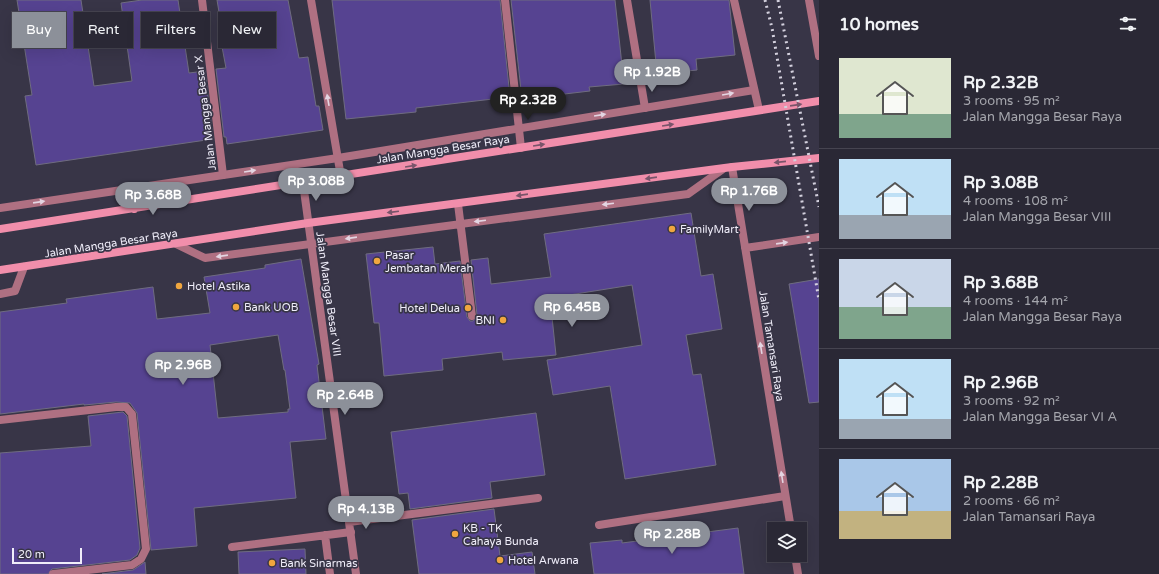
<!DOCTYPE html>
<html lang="en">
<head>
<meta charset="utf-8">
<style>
  body { margin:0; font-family:"Varela Round",sans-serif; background:#363441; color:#f1f3f6; height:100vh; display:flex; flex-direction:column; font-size:15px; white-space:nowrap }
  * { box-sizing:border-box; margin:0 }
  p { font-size:13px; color:#a5a6ad }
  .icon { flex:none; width:22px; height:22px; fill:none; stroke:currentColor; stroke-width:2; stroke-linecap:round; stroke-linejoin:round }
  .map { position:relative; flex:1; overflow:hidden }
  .side { display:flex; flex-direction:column; background:#2a2835; width:340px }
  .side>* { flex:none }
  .hud { position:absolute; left:12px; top:12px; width:380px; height:36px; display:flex; gap:8px }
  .tools { position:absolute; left:767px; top:522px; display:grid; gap:8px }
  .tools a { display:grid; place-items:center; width:40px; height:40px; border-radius:0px; background:#2a2835; box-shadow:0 4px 16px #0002,0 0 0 1px #464450; font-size:20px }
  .scale { position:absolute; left:12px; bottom:10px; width:70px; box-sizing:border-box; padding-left:4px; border:2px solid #f0eefa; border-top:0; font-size:11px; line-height:14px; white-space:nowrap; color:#f0eefa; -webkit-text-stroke:3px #383547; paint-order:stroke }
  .price { position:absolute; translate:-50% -34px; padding:0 9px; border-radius:14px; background:#8c9099; color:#fff; font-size:13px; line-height:26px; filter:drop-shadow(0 1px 2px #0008) }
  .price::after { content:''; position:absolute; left:50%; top:24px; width:12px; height:9px; margin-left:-6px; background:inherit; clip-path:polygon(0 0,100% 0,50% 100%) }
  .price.selected { background:#222; color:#fff }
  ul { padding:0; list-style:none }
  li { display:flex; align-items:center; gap:12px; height:100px; padding:0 20px }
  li+li { border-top:1px solid #464450 }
  li span { display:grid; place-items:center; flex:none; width:112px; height:80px; border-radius:0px; color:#555 }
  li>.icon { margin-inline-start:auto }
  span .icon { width:48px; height:48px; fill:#fffc; stroke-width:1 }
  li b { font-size:17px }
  h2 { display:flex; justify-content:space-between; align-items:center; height:48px; padding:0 20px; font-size:17px }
  .chip { padding:0 14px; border-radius:0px; background:#2a2835; box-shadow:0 4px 16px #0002,0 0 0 1px #464450; font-size:14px; line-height:36px }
  .chip.selected { background:#8c9099; color:#fff }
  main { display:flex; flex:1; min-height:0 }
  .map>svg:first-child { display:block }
  .building { fill:#564391; stroke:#6f6c80; fill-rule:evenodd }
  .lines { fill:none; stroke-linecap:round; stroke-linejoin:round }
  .service { stroke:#af7082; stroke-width:8 }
  .minor { stroke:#af7082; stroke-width:8 }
  .tertiary { stroke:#af7082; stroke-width:8 }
  .secondary { stroke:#f18eab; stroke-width:8 }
  .rail { stroke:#d4d1de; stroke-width:3; stroke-dasharray:2 4; stroke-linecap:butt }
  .oneway { fill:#e3d5e2 }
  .oneway2 { fill:#79546a }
  .poi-dot { fill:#f0a63f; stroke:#383547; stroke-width:1.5 }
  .labels { text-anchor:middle; stroke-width:3.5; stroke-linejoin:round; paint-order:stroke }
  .street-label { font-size:11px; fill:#f0eefa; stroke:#383547 }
  .poi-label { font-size:11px; fill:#f0eefa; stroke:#383547; text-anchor:start }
</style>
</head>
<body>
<main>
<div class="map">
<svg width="819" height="574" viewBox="0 0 819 574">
  <rect width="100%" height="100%" fill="#383547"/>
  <path class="building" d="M17 0H81L94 86 132 81 121 3 142 0H178L189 73 205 71 213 139 36 165 25 96 32 95Z
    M217 0H288L299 58 308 57 316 106H319L323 130 227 144 226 137H224L216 69 226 68 219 31 222 30Z
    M332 0H500L510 97 416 108V112L346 119Z
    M511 0H615L624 84 589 87 590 91 522 99Z
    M650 0H729L735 55 696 59 697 70 657 74Z
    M691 213 701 276 713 274 722 329 686 335 693 375 701 374 716 465 625 479 610 386 553 395 547 360 642 345 632 285 550 298 556 355 503 360 502 352 442 359 443 370 384 376 379 323H374L366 254 433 247 435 264 460 261 467 317 470 321H473L477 315 471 260 488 258 491 284 551 277 544 234Z
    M301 259 319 364 317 365 326 439 290 442 296 498 194 508 197 546 151 550 137 413 130 403 116 402 84 405V404L0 414V312L67 303 66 299 153 287 157 319 210 313 204 277 265 268V265ZM278 335 284 370H285L290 409H288V412L218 418 210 345Z
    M819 279V402L809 403 789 284Z
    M123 412 127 416 140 548 137 555 130 560 52 569 48 574H0V453L91 446 88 416Z
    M536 413 545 475 490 482 492 498 410 509 408 493 399 494 391 432Z
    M494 509 500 556 532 552 535 574H419L412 520Z
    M738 528 744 574H594L590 543 622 540V543Z
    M305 549 306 574H239L238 552Z
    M145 562 146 574H102L133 570Z"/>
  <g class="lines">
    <path class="service" d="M458 204 472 316
      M0 208 338 158 754 90
      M176 244 205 258 688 194 723 169
      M0 294 15 291 24 267
      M599 525 785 496
      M325 535 330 574
      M232 547 351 532"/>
    <path class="minor" d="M202 0 223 175
      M311 0 341 177
      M505 0 521 148
      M627 0 645 108
      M734 0 759 110
      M809 0 819 56
      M303 183 356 574
      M0 420 116 407H126L132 414 146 549 141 559 132 565 53 574
      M349 522 538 498"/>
    <path class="tertiary" d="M732 167 791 529
      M745 248 819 237
      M795 555 798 574"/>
    <path class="secondary" d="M131 189 134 209
      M0 229 819 101
      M0 270 308 223 732 167 819 158"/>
    <path class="rail" d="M765 0 772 28 819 300
      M778 0 819 207"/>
  </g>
  <defs><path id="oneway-solid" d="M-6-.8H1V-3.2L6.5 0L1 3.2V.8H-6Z"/></defs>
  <g class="oneway">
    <use href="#oneway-solid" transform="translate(728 94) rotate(-10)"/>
    <use href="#oneway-solid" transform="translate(328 100) rotate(-100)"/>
    <use href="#oneway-solid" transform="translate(600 115) rotate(-9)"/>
    <use href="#oneway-solid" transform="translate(250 171) rotate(-9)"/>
    <use href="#oneway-solid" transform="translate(39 202) rotate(-8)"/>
    <use href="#oneway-solid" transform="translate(608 204) rotate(173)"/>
    <use href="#oneway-solid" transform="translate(480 221) rotate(173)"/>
    <use href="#oneway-solid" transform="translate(351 238) rotate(172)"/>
    <use href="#oneway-solid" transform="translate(782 243) rotate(-8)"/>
    <use href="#oneway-solid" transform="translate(222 256) rotate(172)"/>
    <use href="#oneway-solid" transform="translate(761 348) rotate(-99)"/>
    <use href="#oneway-solid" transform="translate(782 477) rotate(-99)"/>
  </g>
  <g class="oneway2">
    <use href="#oneway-solid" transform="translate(796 105) rotate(-8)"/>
    <use href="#oneway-solid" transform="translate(668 125) rotate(-9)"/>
    <use href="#oneway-solid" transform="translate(539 145) rotate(-9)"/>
    <use href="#oneway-solid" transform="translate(780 162) rotate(174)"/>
    <use href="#oneway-solid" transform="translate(411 166) rotate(-9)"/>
    <use href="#oneway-solid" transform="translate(651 178) rotate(172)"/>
    <use href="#oneway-solid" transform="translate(522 195) rotate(172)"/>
    <use href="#oneway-solid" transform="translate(393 212) rotate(173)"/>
  </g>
  <g class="poi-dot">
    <circle cx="672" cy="229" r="4"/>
    <circle cx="377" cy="261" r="4"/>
    <circle cx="179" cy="286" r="4"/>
    <circle cx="236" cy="307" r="4"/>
    <circle cx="468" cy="308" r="4"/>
    <circle cx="503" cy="320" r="4"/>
    <circle cx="455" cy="534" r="4"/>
    <circle cx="500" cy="560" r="4"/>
    <circle cx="272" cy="563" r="4"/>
  </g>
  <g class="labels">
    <g class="street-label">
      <text transform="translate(205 113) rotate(-97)" y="4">Jalan Mangga Besar X</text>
      <text transform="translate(443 149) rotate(-9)" y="4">Jalan Mangga Besar Raya</text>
      <text transform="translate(111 243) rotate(-9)" y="4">Jalan Mangga Besar Raya</text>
      <text transform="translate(329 294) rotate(82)" y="4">Jalan Mangga Besar VIII</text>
      <text transform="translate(772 346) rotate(81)" y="4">Jalan Tamansari Raya</text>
    </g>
    <g class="poi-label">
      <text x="680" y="233">FamilyMart</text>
      <text x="385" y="259">Pasar<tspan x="385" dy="13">Jembatan Merah</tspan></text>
      <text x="187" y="290">Hotel Astika</text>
      <text x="244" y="311">Bank UOB</text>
      <text x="460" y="312" text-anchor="end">Hotel Delua</text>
      <text x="495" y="324" text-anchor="end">BNI</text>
      <text x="463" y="532">KB - TK<tspan x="463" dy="13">Cahaya Bunda</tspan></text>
      <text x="508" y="564">Hotel Arwana</text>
      <text x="280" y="567">Bank Sinarmas</text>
    </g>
  </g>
</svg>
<div class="tools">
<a><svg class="icon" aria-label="layers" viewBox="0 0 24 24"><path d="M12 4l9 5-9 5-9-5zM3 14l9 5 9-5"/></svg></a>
</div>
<div class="scale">20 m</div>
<b class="price" style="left:652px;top:93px">Rp 1.92B</b>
<b class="price selected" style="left:528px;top:121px">Rp 2.32B</b>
<b class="price" style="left:316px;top:202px">Rp 3.08B</b>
<b class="price" style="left:749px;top:212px">Rp 1.76B</b>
<b class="price" style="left:153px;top:216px">Rp 3.68B</b>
<b class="price" style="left:572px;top:328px">Rp 6.45B</b>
<b class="price" style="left:183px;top:386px">Rp 2.96B</b>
<b class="price" style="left:345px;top:416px">Rp 2.64B</b>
<b class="price" style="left:366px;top:530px">Rp 4.13B</b>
<b class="price" style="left:672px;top:555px">Rp 2.28B</b>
<div class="hud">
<a class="chip selected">Buy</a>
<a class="chip">Rent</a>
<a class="chip">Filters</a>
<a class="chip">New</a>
</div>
</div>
<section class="side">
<h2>10 homes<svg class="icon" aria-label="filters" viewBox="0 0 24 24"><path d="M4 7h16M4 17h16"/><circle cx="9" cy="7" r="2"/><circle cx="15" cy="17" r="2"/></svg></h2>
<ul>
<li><span style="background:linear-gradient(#dfe7d0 70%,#7fa58c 0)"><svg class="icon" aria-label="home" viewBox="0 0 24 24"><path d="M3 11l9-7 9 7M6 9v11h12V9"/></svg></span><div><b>Rp 2.32B</b><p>3 rooms · 95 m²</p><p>Jalan Mangga Besar Raya</p></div></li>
<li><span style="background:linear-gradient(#bfe0f5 70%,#9aa5b1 0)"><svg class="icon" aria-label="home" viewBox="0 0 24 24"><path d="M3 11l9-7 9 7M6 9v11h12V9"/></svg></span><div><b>Rp 3.08B</b><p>4 rooms · 108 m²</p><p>Jalan Mangga Besar VIII</p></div></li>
<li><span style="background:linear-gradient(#c9d6e8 60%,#7fa58c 0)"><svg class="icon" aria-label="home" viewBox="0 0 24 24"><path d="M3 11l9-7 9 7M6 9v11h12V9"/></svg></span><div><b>Rp 3.68B</b><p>4 rooms · 144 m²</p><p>Jalan Mangga Besar Raya</p></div></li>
<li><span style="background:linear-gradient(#bfe0f5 75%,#9aa5b1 0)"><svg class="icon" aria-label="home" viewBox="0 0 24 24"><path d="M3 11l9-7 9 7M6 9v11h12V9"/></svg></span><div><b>Rp 2.96B</b><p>3 rooms · 92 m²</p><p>Jalan Mangga Besar VI A</p></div></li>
<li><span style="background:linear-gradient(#a9c7e8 65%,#c2b280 0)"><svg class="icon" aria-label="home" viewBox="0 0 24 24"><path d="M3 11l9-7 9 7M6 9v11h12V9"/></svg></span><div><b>Rp 2.28B</b><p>2 rooms · 66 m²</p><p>Jalan Tamansari Raya</p></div></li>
</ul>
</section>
</main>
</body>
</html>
